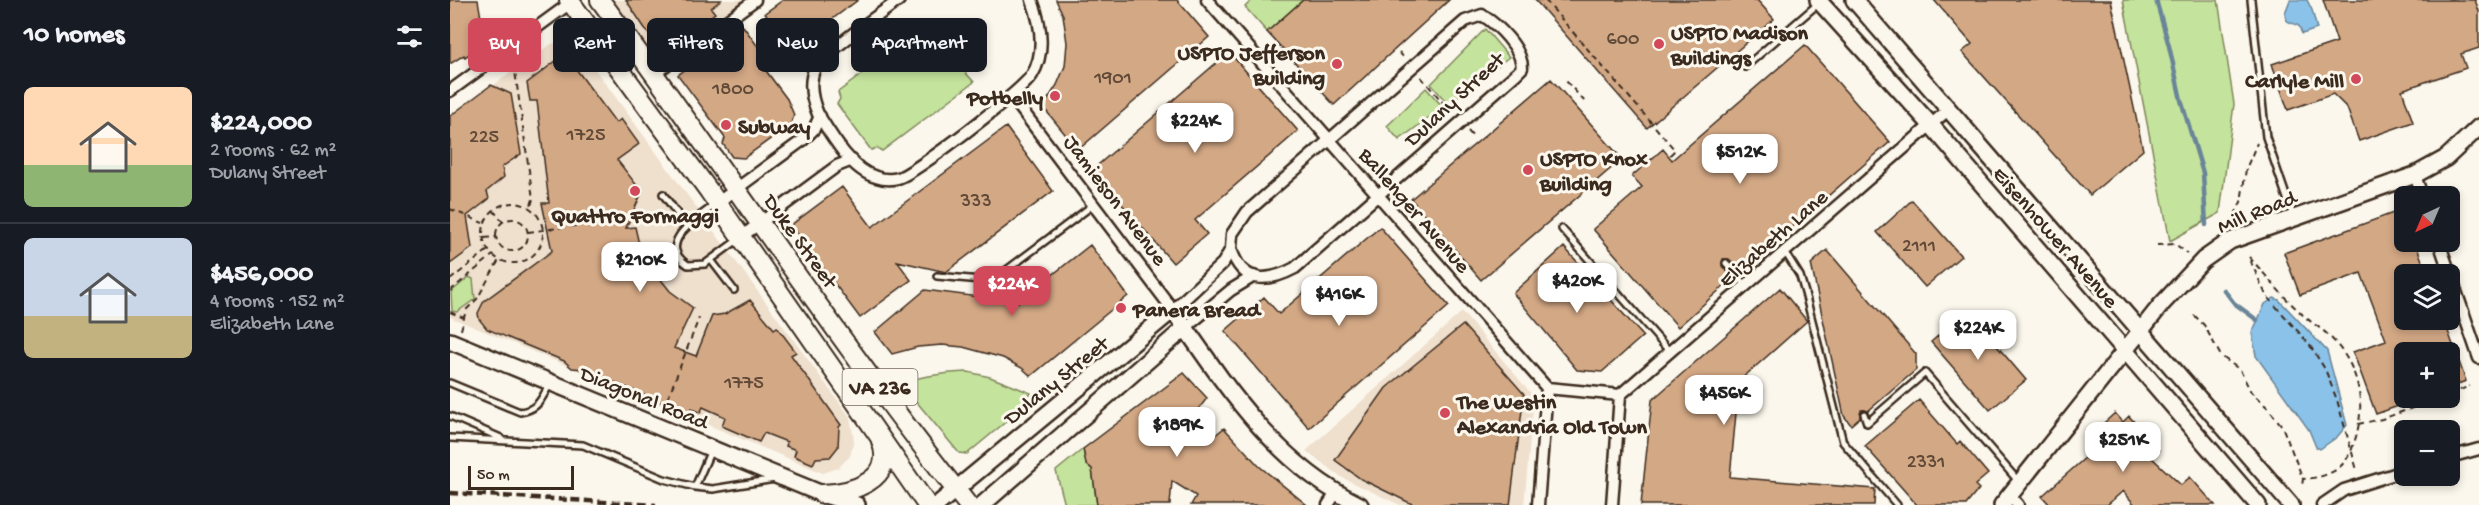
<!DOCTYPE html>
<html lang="en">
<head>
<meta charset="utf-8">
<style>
  body { margin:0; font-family:"Gochi Hand",sans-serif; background:#20242c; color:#f1f3f6; height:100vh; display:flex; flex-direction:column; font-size:22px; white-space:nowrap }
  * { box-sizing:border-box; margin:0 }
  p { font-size:20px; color:#9ea1a6 }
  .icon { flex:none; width:33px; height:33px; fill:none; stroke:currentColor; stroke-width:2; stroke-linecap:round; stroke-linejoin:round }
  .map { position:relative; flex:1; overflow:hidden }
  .sheet { display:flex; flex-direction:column; background:#171b24; width:450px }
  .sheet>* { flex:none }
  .banner { position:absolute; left:18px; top:18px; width:570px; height:54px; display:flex; gap:12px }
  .needle { width:39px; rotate:224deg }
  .fabs { position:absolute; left:1944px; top:186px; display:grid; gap:12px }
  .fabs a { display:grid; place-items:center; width:66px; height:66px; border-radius:9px; background:#171b24; box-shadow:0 3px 9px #0003; font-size:30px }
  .scale { position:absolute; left:18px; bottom:15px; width:106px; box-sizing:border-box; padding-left:6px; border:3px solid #3b2a1e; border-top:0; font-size:16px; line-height:21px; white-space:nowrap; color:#3b2a1e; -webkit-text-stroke:4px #fbf7ec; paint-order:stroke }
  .price { position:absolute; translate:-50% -51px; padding:0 14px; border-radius:12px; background:#fff; color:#222; font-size:20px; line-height:39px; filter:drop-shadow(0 2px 3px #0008) }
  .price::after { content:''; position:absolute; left:50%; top:36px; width:18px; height:14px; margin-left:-9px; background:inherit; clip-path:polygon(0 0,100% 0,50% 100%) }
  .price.selected { background:#d1495b; color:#fff }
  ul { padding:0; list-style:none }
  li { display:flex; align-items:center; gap:18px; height:150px; padding:0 24px }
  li+li { border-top:2px solid #363941 }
  li span { display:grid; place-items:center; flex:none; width:168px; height:120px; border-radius:9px; color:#555 }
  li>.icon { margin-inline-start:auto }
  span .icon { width:72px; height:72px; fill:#fffc; stroke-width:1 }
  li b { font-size:26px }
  h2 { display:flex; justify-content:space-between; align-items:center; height:72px; padding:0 24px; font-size:26px }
  .pill { padding:0 21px; border-radius:9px; background:#171b24; box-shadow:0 3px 9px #0003; font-size:21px; line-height:54px }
  .pill.selected { background:#d1495b; color:#fff }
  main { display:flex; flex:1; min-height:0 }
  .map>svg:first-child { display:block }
  .built { fill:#efdfcd }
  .green { fill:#c4e39c; stroke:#80865d; stroke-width:1.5 }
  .water { fill:#8ac2e9; stroke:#6a8598; stroke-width:1.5 }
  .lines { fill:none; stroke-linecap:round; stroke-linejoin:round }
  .stream { stroke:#6a8598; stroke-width:4.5 }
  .building { fill:#d3a885; stroke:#3b2a1e; stroke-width:1.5 }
  .lane-casing { stroke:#3b2a1e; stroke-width:10 }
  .street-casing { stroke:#3b2a1e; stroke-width:15 }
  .secondary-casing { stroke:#3b2a1e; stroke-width:20 }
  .primary-casing { stroke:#3b2a1e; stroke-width:22 }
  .path { stroke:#3b2a1e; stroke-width:2; stroke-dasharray:6 4.5; stroke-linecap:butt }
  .lane { stroke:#fbf7ec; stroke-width:5 }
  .street { stroke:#fbf7ec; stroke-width:10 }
  .secondary { stroke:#fbf7ec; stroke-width:15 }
  .primary { stroke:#fbf7ec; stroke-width:18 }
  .rail { stroke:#3b2a1e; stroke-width:4.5; stroke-dasharray:9 4.5; stroke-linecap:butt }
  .poi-dot { fill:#d1495b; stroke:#fbf7ec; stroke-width:2 }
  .labels { text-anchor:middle; stroke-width:6; stroke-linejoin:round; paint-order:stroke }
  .number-label { font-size:20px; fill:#614a38 }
  .shield { fill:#fbf7ec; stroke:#75685c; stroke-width:1.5 }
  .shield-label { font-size:21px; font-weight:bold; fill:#3b2a1e }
  .poi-label { font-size:22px; font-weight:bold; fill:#3b2a1e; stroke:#fbf7ec; text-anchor:start }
  .street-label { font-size:22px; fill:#3b2a1e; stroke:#fbf7ec }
</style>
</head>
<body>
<main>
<section class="sheet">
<h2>10 homes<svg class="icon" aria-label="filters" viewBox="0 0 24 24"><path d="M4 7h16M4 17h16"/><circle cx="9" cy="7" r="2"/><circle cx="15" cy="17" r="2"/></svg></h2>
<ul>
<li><span style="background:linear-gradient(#ffd9b3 65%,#8fb573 0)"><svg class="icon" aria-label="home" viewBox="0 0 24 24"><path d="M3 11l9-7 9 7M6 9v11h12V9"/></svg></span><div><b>$224,000</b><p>2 rooms · 62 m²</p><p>Dulany Street</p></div></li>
<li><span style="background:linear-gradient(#c9d6e8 65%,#c2b280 0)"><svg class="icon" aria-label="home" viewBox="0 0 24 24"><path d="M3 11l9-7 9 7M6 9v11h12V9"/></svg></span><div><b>$456,000</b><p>4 rooms · 152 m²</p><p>Elizabeth Lane</p></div></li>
</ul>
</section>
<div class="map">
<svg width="2029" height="505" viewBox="0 0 2029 505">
  <rect width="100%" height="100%" fill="#fbf7ec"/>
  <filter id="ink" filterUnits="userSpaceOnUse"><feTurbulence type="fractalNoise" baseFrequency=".0167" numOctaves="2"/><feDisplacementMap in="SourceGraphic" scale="12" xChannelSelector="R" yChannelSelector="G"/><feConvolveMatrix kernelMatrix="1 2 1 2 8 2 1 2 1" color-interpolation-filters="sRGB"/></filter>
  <g filter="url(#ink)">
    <path class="built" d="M159 0H299L208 69Z
      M114 41 128 46 400 417 404 440 400 456 388 468 373 473 0 317V116L101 44Z
      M1012 312 1084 397 1074 505H950L893 478 856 451Z"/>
    <path class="green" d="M802 0H853L817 32 795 7Z
      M1673 0H1768L1784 104 1770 213 1720 241Z
      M480 24 498 54 524 82 432 151 427 148 421 150 387 104 390 99 388 92Z
      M1035 29 1059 57 998 104 981 84Z
      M976 88 993 107 949 140 937 126Z
      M19 277 23 279 25 299 7 312 2 311 1 292Z
      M518 372 540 377 581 393 570 410 517 454 509 453 451 383C473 375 495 373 518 372Z
      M633 449 636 464 642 469 647 505H615L606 471Z"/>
    <path class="water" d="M1840 0H1857L1862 10 1867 29 1852 34 1849 26 1837 21 1835 13Z
      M1824 298 1829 300 1877 351 1897 425 1887 437 1870 449 1866 447 1859 430 1806 356 1802 333 1815 304Z"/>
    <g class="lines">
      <path class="stream" d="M1706 0 1719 46 1731 100 1753 173 1756 225
        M1774 290 1784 303 1807 320"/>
    </g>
    <path class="building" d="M0 0H28L35 42 15 57 14 55 0 64Z
      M176 0H271L261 8 265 13 253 22 255 25 214 51 202 34 200 36Z
      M333 0H408L342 49 315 13Z
      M606 0H727L759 37 628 150 593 107 607 85 615 66 617 43 613 15Z
      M853 0H999L884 105 817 32Z
      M1085 0H1307L1324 19 1197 128Z
      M1484 0H1661L1693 150 1640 195 1512 52 1522 44Z
      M1873 0H2025L2029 11V48L2011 54 2016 68 1952 90 1963 122 1909 141 1897 108 1883 94 1838 110 1822 64 1887 42Z
      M293 26 317 59 311 64 337 99 344 115 341 124 294 158 282 157 273 144 275 138 228 75Z
      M1355 45 1440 142 1291 272 1279 259H1273L1272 266 1283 278 1228 327 1143 229 1192 187 1182 176 1213 149 1222 160Z
      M779 52 848 131 745 220 757 234 723 263 642 170Z
      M115 54 166 123 171 119 189 144 167 160 192 192 176 228 185 227 188 240 201 267 220 291 243 308 224 348 246 356 262 316 275 314 300 300 324 329 327 327 346 352 341 355 391 425 389 427 388 447 380 457 366 458 363 464 344 456 346 450 336 446 337 442 314 433 309 442 272 426 275 417 253 407 250 413 241 408 238 414 133 369 122 368 114 361 37 329 29 319 28 313 34 301 102 251 92 203H99L87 101H80L77 83Z
      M1101 79 1172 159 1031 280 961 199Z
      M41 85 61 94 71 154 52 167 54 177 37 191 39 199 17 216 22 248 0 264V116Z
      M556 127 603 191 496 272 447 261 461 280 410 318 341 225 392 187 422 227Z
      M1462 200 1511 256 1475 287 1427 232Z
      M1954 209V242H1965L1977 274H1954V320H1994L2016 381 2000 387V352H1954V404L1926 414 1903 352 1936 340 1911 273 1850 295 1834 253Z
      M930 227 999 306 859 428 775 331 814 297 829 314Z
      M640 245 678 296 581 376 572 368 553 358 513 347 492 345 468 347 442 354 425 332 475 290 568 302Z
      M1114 247 1193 336 1152 372 1127 370 1063 293Z
      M1377 250 1466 354V370L1418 411 1411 410 1410 417 1401 425 1394 416 1361 264Z
      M1330 288 1357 321 1289 381 1280 477 1425 489 1424 505H1191L1202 400Z
      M1517 311 1576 380 1540 410 1481 342Z
      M1013 325 1074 394 1060 505H964L911 479 885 460 936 388Z
      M734 373 757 398 748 410 764 436 774 428 809 466 857 505H741L746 496 722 481 720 505H647L642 469 636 464 633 449Z
      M1469 400 1507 444 1510 441 1538 474 1525 485 1529 489 1516 505H1467L1415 446Z
      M1665 413 1673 422 1679 416 1709 450 1701 457 1731 485 1740 477 1765 505H1685L1673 491 1657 505H1600L1592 496 1645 449 1636 439Z"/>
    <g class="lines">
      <g class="lane-casing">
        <path id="lane" d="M1801 0 1816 137 1843 216
          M1295 67 1369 3
          M213 194 237 227
          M266 204C248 218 204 243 238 265L255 264 289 239
          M1112 229 1220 352
          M1335 252 1350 276 1355 293 1393 442 1447 505
          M261 260 284 290
          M1276 263 1296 285
          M487 276 542 281 643 205
          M0 383 70 412C89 409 91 399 100 384
          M1414 414 1417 423 1475 373 1569 482
          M0 416 51 438
          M0 438 133 445 214 479 245 487 263 489 325 479
          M245 487 261 450"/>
      </g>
      <g class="street-casing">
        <path id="street" d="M449 0C433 12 371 55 365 68 358 83 362 100 368 114 381 135 401 170 426 177 432 179 441 180 448 178 466 173 572 91 582 75 596 52 591 24 582 0
          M757 0 1097 388 1170 395
          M204 74 305 0
          M0 91 123 1
          M562 97 723 310 773 263 781 249 782 234 797 212 1015 21 1032 15C1048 25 1072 48 1072 68L1066 74 845 268C817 283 792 284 781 249
          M1965 175 1972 196
          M267 203 353 140 364 129 370 116
          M291 237 387 166 402 160
          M1989 242 2029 358
          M735 328 781 290 804 276
          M1170 395 1499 109
          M2000 457 2029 449
          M1560 496 1568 505
          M878 505 886 493
          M1088 505 1097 388
          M1162 505 1170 395
          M1872 505 1894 490 1954 471"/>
      </g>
      <g class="secondary-casing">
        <path id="secondary" d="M1368 0 1481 125 1808 505
          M1404 0 1841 505
          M0 341 372 494 407 505
          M487 505 723 310C775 385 825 464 910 505
          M532 505 735 328
          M1552 505 1711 305 1753 260 1780 241 1965 175 1996 158 2029 127"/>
      </g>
      <g class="primary-casing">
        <path id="primary" d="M119 0 259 191 477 505
          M150 0C274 167 388 342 518 505
          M372 494C401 493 447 480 431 441"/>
      </g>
      <path class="path" d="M1095 0 1225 150 1219 156
        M949 52 955 59
        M64 64 83 199 80 209
        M971 77 1002 113
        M1116 81 1136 103
        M1018 131 1024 138
        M33 233a30 30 0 1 1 60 0a30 30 0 1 1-60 0Z
        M0 209 33 223
        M43 210 53 222
        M46 235a16 16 0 1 1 32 0a16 16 0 1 1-32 0Z
        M1780 225 1791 202 1796 169 1807 143
        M78 232 176 219
        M34 238 46 237
        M1707 245 1725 244 1737 253
        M1799 257C1816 275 1831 295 1849 311 1857 320 1868 326 1877 334 1908 363 1918 402 1904 443 1896 469 1880 477 1853 479
        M1800 260 1816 295 1859 344 1875 369 1887 400 1907 470
        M0 280 38 250
        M0 291 43 255
        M0 312 14 318
        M1744 315 1754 325 1771 356 1790 370 1801 392 1817 407 1832 426 1853 479 1852 486
        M11 330 16 310 27 299 49 260
        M2000 394 2020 386
        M214 408 249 318
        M1908 424 1932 419 1990 398"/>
      <use href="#lane" class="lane"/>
      <use href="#street" class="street"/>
      <use href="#secondary" class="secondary"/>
      <use href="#primary" class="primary"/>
      <path class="rail" d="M0 493 206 505"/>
    </g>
  </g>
  <g class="poi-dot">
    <circle cx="1209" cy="44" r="6"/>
    <circle cx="887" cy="64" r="6"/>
    <circle cx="1906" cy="79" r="6"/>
    <circle cx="605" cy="96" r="6"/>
    <circle cx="276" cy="125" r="6"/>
    <circle cx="1078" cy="170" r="6"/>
    <circle cx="185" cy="191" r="6"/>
    <circle cx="671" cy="308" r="6"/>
    <circle cx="995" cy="413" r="6"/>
  </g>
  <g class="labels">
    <g class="number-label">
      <text x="1173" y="44">600</text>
      <text x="663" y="83">1901</text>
      <text x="283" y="94">1800</text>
      <text x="136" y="140">1725</text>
      <text x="34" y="142">225</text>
      <text x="526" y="206">333</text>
      <text x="1469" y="251">2111</text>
      <text x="294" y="388">1775</text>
      <text x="1476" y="467">2331</text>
    </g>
    <rect class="shield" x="392.5" y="369" width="75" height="36" rx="4.5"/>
    <g class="shield-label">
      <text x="430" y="394">VA 236</text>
    </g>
    <g class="poi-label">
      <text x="1221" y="39">USPTO Madison<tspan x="1221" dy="25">Buildings</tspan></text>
      <text x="875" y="59" text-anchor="end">USPTO Jefferson<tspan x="875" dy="25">Building</tspan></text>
      <text x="1894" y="87" text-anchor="end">Carlyle Mill</text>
      <text x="593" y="104" text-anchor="end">Potbelly</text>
      <text x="288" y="133">Subway</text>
      <text x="1090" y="165">USPTO Knox<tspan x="1090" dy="25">Building</tspan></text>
      <text x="185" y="222" text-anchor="middle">Quattro Formaggi</text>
      <text x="683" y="316">Panera Bread</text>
      <text x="1007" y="408">The Westin<tspan x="1007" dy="25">Alexandria Old Town</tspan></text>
    </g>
    <g class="street-label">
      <text transform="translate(1003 98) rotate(-43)" y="8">Dulany Street</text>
      <text transform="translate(667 199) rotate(53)" y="8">Jamieson Avenue</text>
      <text transform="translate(966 209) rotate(49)" y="8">Ballenger Avenue</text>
      <text transform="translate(1806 210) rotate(-22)" y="8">Mill Road</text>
      <text transform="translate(1607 236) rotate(49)" y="8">Eisenhower Avenue</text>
      <text transform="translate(1322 237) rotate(-41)" y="8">Elizabeth Lane</text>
      <text transform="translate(352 240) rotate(54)" y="8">Duke Street</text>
      <text transform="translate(605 379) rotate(-39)" y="8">Dulany Street</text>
      <text transform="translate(195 396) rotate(22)" y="8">Diagonal Road</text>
    </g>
  </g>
</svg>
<div class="fabs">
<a><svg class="needle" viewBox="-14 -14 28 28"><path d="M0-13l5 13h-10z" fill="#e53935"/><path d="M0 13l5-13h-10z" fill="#9ea1a6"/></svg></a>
<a><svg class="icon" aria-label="layers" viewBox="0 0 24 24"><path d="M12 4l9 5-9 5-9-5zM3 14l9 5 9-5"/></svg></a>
<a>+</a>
<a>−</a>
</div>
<div class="scale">50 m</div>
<b class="price" style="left:745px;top:154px">$224K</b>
<b class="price" style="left:1290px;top:185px">$512K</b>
<b class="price" style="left:190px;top:293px">$210K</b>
<b class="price" style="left:1127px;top:314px">$420K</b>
<b class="price selected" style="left:562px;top:317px">$224K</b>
<b class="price" style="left:889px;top:327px">$416K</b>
<b class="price" style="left:1528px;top:361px">$224K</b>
<b class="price" style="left:1274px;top:426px">$456K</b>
<b class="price" style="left:727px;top:458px">$189K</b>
<b class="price" style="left:1673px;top:473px">$251K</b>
<div class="banner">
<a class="pill selected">Buy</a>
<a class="pill">Rent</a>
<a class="pill">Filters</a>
<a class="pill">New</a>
<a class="pill">Apartment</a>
</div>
</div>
</main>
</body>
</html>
